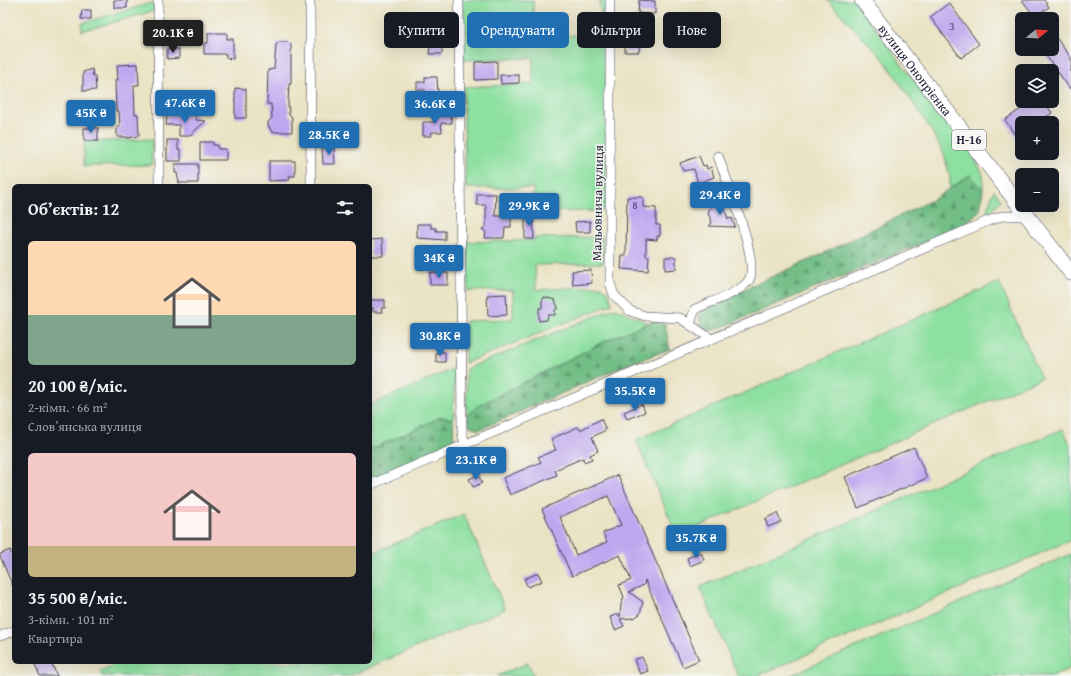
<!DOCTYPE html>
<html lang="uk">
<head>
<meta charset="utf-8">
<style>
  body { margin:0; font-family:"Gentium Book Plus",serif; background:#20242c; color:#f1f3f6; height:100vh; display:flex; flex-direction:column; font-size:15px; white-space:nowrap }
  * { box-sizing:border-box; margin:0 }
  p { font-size:13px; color:#9ea1a6 }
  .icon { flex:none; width:22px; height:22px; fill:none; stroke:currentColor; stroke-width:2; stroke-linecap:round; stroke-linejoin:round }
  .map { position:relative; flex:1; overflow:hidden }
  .panel { position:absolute; left:12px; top:184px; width:360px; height:480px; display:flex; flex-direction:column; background:#171b24; border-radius:6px; box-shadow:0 4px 16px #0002 }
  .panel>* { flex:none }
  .guide { position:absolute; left:384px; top:12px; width:380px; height:36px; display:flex; gap:8px }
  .needle { width:26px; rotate:72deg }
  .buttons { position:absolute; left:1015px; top:12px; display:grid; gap:8px }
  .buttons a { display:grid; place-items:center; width:44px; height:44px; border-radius:6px; background:#171b24; box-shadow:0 4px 16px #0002; font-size:20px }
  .price { position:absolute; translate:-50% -34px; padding:0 9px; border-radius:4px; background:#1f6fb2; color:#fff; font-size:13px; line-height:26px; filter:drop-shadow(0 1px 2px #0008) }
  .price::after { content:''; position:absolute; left:50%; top:24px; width:12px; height:9px; margin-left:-6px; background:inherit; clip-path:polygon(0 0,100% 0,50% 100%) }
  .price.active { background:#222; color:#fff }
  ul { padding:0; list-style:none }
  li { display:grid; align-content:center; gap:8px; height:212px; padding:0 16px }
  li span { display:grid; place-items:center; height:124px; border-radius:6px; color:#555 }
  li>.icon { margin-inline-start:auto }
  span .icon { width:72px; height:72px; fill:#fffc; stroke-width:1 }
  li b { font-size:17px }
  h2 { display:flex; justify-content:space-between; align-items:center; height:48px; padding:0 16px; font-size:17px }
  .chip { padding:0 14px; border-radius:6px; background:#171b24; box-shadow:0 4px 16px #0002; font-size:14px; line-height:36px }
  .chip.active { background:#1f6fb2; color:#fff }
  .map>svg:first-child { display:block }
  .grass { fill:#8ee0a0; stroke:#58816e }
  .forest { fill:url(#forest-firs); stroke:#4a7060 }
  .building { fill:#bfa7ef; fill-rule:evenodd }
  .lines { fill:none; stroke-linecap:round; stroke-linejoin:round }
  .minor-casing { stroke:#403f50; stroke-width:10 }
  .primary-casing { stroke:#403f50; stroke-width:16 }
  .minor { stroke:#fff; stroke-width:9 }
  .primary { stroke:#fff; stroke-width:15 }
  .labels { text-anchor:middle; stroke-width:3; stroke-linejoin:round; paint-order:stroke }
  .number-label { font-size:11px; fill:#494368 }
  .shield { fill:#f6f6f2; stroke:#626272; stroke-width:1 }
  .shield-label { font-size:12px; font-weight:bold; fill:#22223b }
  .street-label { font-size:13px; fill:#22223b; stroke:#f6f6f2 }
</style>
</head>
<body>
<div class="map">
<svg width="1071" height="676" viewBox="0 0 1071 676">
  <defs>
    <pattern id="forest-firs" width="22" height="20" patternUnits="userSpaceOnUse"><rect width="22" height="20" fill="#72be86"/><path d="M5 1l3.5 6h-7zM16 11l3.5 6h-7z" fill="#5d9a6f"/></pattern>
  </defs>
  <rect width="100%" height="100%" fill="#f6f6f2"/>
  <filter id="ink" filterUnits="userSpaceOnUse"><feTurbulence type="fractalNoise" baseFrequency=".025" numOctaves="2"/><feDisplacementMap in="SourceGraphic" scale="8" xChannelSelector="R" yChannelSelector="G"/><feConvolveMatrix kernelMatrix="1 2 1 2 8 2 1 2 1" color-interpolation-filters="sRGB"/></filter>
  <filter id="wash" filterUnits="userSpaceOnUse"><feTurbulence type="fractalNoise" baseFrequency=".012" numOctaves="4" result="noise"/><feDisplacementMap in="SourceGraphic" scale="16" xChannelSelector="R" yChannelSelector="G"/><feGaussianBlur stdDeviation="0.9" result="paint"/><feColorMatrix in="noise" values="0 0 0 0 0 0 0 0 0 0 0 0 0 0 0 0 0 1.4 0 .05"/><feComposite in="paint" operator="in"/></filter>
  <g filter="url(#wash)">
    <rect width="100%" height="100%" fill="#eae3c4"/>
    <path class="grass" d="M462 0H533L534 37 601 34 600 0H606V207L601 211 534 212 533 188H466L463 87 533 84V58L463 60Z
      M827 0H854L912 78 974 156 983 175V190L970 175 950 189V177L944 154 930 128 885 61Z
      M151 3 154 4V11L82 31V23Z
      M152 139V165L84 166V142Z
      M994 190 1001 200 989 213H986Z
      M602 237 603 263 535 265 536 290 602 286 609 293 612 304 465 363V321L513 319V290L468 291 467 242 535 240V238Z
      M999 282 1041 378 677 536 636 440Z
      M615 308 649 323 607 340 476 407 467 418 466 369Z
      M455 368 453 419 441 417 370 450V405Z
      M1063 429 1071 447V540L757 676H738L700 587Z
      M464 514 505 609 349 676H102L100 671 120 662H370V554Z
      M1071 554V668L1052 676H789Z
      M528 663 534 676H497Z"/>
    <path class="forest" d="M970 175 983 190 980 210 963 226 722 327 710 331 701 327 699 315 704 307 814 258 934 199Z
      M655 320 665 324 670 349 621 367 479 430 470 426 467 418 476 407 607 340Z
      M441 417 453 419 454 440 443 450 370 480V450Z"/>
    <g id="blocks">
      <path class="building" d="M114 0H127V8H114Z
        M639 0 655 1V14L638 13Z
        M1022 0H1044L1049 7 1035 17Z
        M949 3 979 44 961 58 930 17Z
        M82 10H91V19H81Z
        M582 14H591L592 22 582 23Z
        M1052 32 1071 58V90L1041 49H1052Z
        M208 33H227V39H233V59L226 58V54H204V43H208Z
        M625 34 633 35V37L640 38 639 52H625Z
        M431 38H440V42H442V54H429Z
        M279 42H288L291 45V84H289L288 104 289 115 292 117V132H272L268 125V122L272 118 271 104H267L268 70 274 69 276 45Z
        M167 49H179V58L167 59Z
        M497 61V79L475 80V62Z
        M138 64 139 85H134L135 114H138L139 136 127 138V137H117V127H120L119 111H116L115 80H118L117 65Z
        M92 69 93 76H95L96 90 83 91V72Z
        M500 75H519V83L501 84Z
        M425 77H437L438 95H425V90H417V82H425Z
        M235 88 246 89V118H235Z
        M1032 101H1044L1052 113 1038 123H1022V134L1017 138 1005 120Z
        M167 115H196V120L206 121 189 136H179V125H166Z
        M434 116H451L452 123H441L442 132H431L432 136H423V122H434Z
        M84 128H98V141H84Z
        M167 140H178V150H181V161H167Z
        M200 142H213V145H218V149H226V160H200Z
        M334 147 335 164H323L322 148Z
        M699 156 703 166 706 165 707 169 711 167 714 177 698 183 694 169 683 171 680 163Z
        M269 161H295V176H289L290 180 269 181Z
        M175 164H198V183H179L177 173H175Z
        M477 194H496L495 216H511V227H505L504 238H485L486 232 482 229 486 227V205H477Z
        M627 197H643V207L656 208V225H660V236H657V240L646 239V256H649L648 271 621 269 622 256H626Z
        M722 200 728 219 732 218 735 227 709 226 712 223 708 213 712 203Z
        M525 215H533L534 239H525Z
        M590 221V232H576L575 222Z
        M417 224H431V228H436V231H445V240L417 238Z
        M382 239 383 256H371L370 240Z
        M665 257H676V269L665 270Z
        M591 270 592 283 573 285 572 271Z
        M430 272 448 273V285H430Z
        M506 294 507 315 488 316 487 295Z
        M544 297 555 300 558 308 555 310V315H548L547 320 539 321V308H542V301Z
        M370 300H385V308H381L382 312H373V308H370Z
        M436 352H445V362H436Z
        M642 404 645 412 627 419 624 412Z
        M601 419 606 430 592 437 598 451 590 455 592 459 584 462 583 458 555 470 557 475 510 495 503 478 541 462 538 457 556 450 551 439 578 427 580 430Z
        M914 447 927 478 858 508 845 477Z
        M478 475 482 483 473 487 469 479Z
        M618 475 699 660 683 667 645 580 644 585 629 592 643 602 640 614 634 618 620 619 624 626 615 630 610 617 618 614 620 617 621 604 624 597 619 585 631 580 620 555 572 576 542 509ZM608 496 621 525 603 533 607 542 576 555 560 517Z
        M777 513 781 522 768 527 765 519Z
        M10 550 14 560V589L0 556V554Z
        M701 552 704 560 690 566 687 558Z
        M538 573 542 581 528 587 524 579Z
        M642 657 648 671 640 674 634 660Z
        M34 662H51L57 676H40Z"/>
    </g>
  </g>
  <g filter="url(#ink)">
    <use href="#blocks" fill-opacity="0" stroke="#403f50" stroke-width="1"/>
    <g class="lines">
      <g class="minor-casing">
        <path id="minor" d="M158 0 159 186
          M310 0 311 186
          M459 0 462 433 465 444
          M610 0V283L614 295 630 311 645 316 680 318 711 339
          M690 324 695 309C710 302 741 293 749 280 760 261 726 179 718 156
          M370 485 988 221 1002 216H1026
          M0 636 14 631"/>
      </g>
      <g class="primary-casing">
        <g id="primary">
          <path id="s1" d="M862 0 1071 273"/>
        </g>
      </g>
      <use href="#minor" class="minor"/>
      <use href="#primary" class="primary"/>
    </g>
  </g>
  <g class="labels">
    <g class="number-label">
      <text x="952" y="30">3</text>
      <text x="635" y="209">8</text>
    </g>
    <rect class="shield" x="952" y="130" width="34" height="20" rx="3"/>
    <g class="shield-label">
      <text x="969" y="144">Н-16</text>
    </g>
    <g class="street-label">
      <text dy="5" stroke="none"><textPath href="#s1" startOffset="88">вулиця Онопрієнка</textPath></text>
      <text transform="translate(597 203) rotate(-89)" y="5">Мальовнича вулиця</text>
    </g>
  </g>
</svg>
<div class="buttons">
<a><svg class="needle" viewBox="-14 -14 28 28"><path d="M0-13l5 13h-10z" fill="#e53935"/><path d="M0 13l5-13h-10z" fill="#9ea1a6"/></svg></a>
<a><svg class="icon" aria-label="layers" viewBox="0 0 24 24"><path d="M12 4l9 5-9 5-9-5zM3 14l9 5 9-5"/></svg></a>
<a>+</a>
<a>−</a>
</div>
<b class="price active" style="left:173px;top:54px">20.1K ₴</b>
<b class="price" style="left:185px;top:124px">47.6K ₴</b>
<b class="price" style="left:435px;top:125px">36.6K ₴</b>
<b class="price" style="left:91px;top:134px">45K ₴</b>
<b class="price" style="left:329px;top:156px">28.5K ₴</b>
<b class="price" style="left:720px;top:216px">29.4K ₴</b>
<b class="price" style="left:529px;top:227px">29.9K ₴</b>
<b class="price" style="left:439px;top:279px">34K ₴</b>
<b class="price" style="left:440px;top:357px">30.8K ₴</b>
<b class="price" style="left:635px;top:412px">35.5K ₴</b>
<b class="price" style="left:476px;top:481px">23.1K ₴</b>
<b class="price" style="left:696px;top:559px">35.7K ₴</b>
<div class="guide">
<a class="chip">Купити</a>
<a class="chip active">Орендувати</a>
<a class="chip">Фільтри</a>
<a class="chip">Нове</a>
</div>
<section class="panel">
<h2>Об’єктів: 12<svg class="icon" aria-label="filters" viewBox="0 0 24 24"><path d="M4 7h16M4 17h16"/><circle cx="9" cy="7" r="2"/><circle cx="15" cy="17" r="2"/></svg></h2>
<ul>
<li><span style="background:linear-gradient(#ffd9b3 60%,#7fa58c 0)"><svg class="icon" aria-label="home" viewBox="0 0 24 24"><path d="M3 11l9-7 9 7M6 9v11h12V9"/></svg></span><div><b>20 100 ₴/міс.</b><p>2-кімн. · 66 m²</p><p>Словʼянська вулиця</p></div></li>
<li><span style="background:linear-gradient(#f6c9c9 75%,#c2b280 0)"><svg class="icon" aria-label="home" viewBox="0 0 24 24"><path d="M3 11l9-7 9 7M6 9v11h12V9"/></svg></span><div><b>35 500 ₴/міс.</b><p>3-кімн. · 101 m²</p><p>Квартира</p></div></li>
</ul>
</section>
</div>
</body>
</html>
